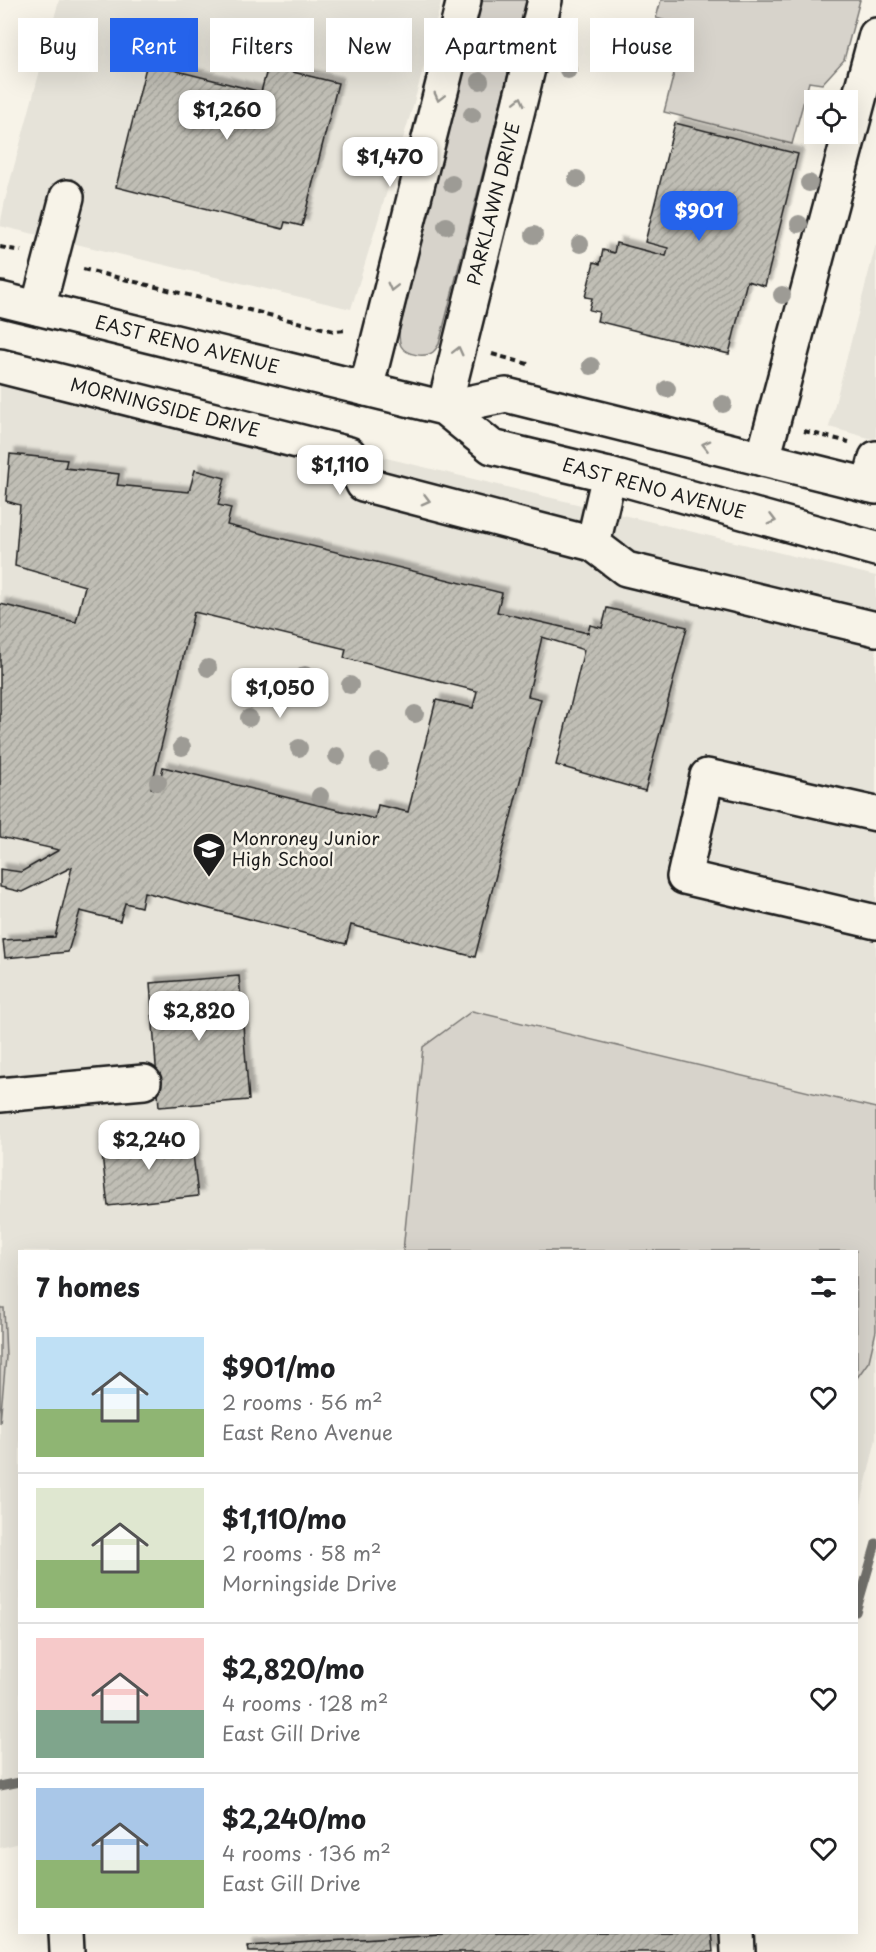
<!DOCTYPE html>
<html lang="en">
<head>
<meta charset="utf-8">
<style>
  body { margin:0; font-family:"Playpen Sans",sans-serif; background:#f6f6f6; color:#202124; height:100vh; display:flex; flex-direction:column; font-size:22px; white-space:nowrap }
  * { box-sizing:border-box; margin:0 }
  p { font-size:20px; color:#757577 }
  .icon { flex:none; width:33px; height:33px; fill:none; stroke:currentColor; stroke-width:2; stroke-linecap:round; stroke-linejoin:round }
  .map { position:relative; flex:1; overflow:hidden }
  .side { position:absolute; left:18px; top:1250px; width:840px; height:684px; display:flex; flex-direction:column; background:#fff; border-radius:0px; box-shadow:0 6px 24px #0002 }
  .side>* { flex:none }
  .guide { position:absolute; left:18px; top:18px; width:840px; height:54px; display:flex; gap:12px }
  .buttons { position:absolute; left:804px; top:90px; display:grid; gap:12px }
  .buttons a { display:grid; place-items:center; width:54px; height:54px; border-radius:0px; background:#fff; box-shadow:0 6px 24px #0002; font-size:30px }
  .price { position:absolute; translate:-50% -51px; padding:0 14px; border-radius:12px; background:#fff; color:#222; font-size:20px; line-height:39px; filter:drop-shadow(0 2px 3px #0008) }
  .price::after { content:''; position:absolute; left:50%; top:36px; width:18px; height:14px; margin-left:-9px; background:inherit; clip-path:polygon(0 0,100% 0,50% 100%) }
  .price.active { background:#2563eb; color:#fff }
  ul { padding:0; list-style:none }
  li { display:flex; align-items:center; gap:18px; height:150px; padding:0 18px }
  li+li { border-top:2px solid #e0e0e0 }
  li span { display:grid; place-items:center; flex:none; width:168px; height:120px; border-radius:0px; color:#555 }
  li>.icon { margin-inline-start:auto }
  span .icon { width:72px; height:72px; fill:#fffc; stroke-width:1 }
  li b { font-size:26px }
  h2 { display:flex; justify-content:space-between; align-items:center; height:72px; padding:0 18px; font-size:26px }
  .tag { padding:0 21px; border-radius:0px; background:#fff; box-shadow:0 6px 24px #0002; font-size:21px; line-height:54px }
  .tag.active { background:#2563eb; color:#fff }
  .map>svg:first-child { display:block }
  .built { fill:#e6e3d9 }
  .grass { fill:#d7d3cb; stroke:#7a7874; stroke-width:1.5 }
  .lines { fill:none; stroke-linecap:round; stroke-linejoin:round }
  .stream { stroke:#72716c; stroke-width:9 }
  .building { fill:url(#building-hatch); stroke:#1c1c1c; stroke-width:1.5; fill-rule:evenodd; filter:url(#shadow) }
  .minor-casing { stroke:#1c1c1c; stroke-width:38 }
  .major-casing { stroke:#1c1c1c; stroke-width:38 }
  .path { stroke:#1c1c1c; stroke-width:4; stroke-dasharray:6 4.5; stroke-linecap:butt }
  .minor { stroke:#f7f3e8; stroke-width:33 }
  .major { stroke:#f7f3e8; stroke-width:33 }
  .tree { fill:#9d9b95 }
  .oneway { stroke:#94928c }
  .labels { text-anchor:middle; stroke-width:5; stroke-linejoin:round; paint-order:stroke }
  .street-label { font-size:18px; fill:#1c1c1c; stroke:#f7f3e8 }
  .poi-label { font-size:18px; fill:#1c1c1c; stroke:#f7f3e8; text-anchor:start }
</style>
</head>
<body>
<div class="map">
<svg width="876" height="1952" viewBox="0 0 876 1952">
  <defs>
    <pattern id="building-hatch" width="6" height="6" patternUnits="userSpaceOnUse" patternTransform="scale(1.5)"><rect width="6" height="6" fill="#c0beb5"/><path d="M-1 1l2-2M0 6l6-6M5 7l2-2" fill="none" stroke="#a4a39b"/></pattern>
    <filter id="shadow"><feDropShadow dx="5.5" dy="-5.5" stdDeviation="1.5" flood-color="#0004"/></filter>
  </defs>
  <rect width="100%" height="100%" fill="#f7f3e8"/>
  <filter id="ink" filterUnits="userSpaceOnUse"><feTurbulence type="fractalNoise" baseFrequency=".0167" numOctaves="2"/><feDisplacementMap in="SourceGraphic" scale="12" xChannelSelector="R" yChannelSelector="G"/><feConvolveMatrix kernelMatrix="1 2 1 2 8 2 1 2 1" color-interpolation-filters="sRGB"/></filter>
  <g filter="url(#ink)">
    <path class="built" d="M59 0H442L413 106 351 309 0 226 5 200Z
      M876 244V440L829 427Z
      M0 365 876 576V1439L857 1521 856 1251H20V1843L0 1848Z"/>
    <path class="grass" d="M482 0H527L439 344C437 347 436 350 433 352 425 358 406 355 401 346 399 342 399 335 399 331Z
      M661 0H860L844 60 822 84 809 82 792 144 664 112 686 27 656 18Z
      M472 1011 876 1108V1331L869 1361 857 1378 856 1251H403L423 1047Z
      M0 1308H4L6 1357 0 1423Z"/>
    <g class="lines">
      <path class="stream" d="M856 1612 876 1543
        M0 1786 20 1782"/>
    </g>
    <path class="building" d="M130 36 170 47 165 68 261 92 268 66 338 83 302 226 285 222 283 229 116 187 148 59 125 53Z
      M675 123 798 154 765 286 747 281 729 354 597 321 599 312 589 310 592 298 585 297 594 262 600 264 603 250 614 253 616 243 666 256 668 248 645 242Z
      M10 454 67 460 65 468 119 474 117 485 189 492 195 470 225 478 218 505 231 508 227 525 502 593 497 612 588 633 590 625 602 628 607 608 687 627 645 791 556 765 584 650 542 637 528 696 541 699 475 957 351 925 346 944 144 892 141 907 125 903 120 921 80 911 68 952 5 958 3 940 55 937 72 867 22 892 0 887V869L21 872 59 850 0 837V604L76 622 85 586 15 566 20 505 6 501ZM194 612 346 649 344 658 477 691 473 708 436 700 408 812 378 805 375 819 163 767 158 790 151 788Z
      M239 976 249 1100 159 1107 150 983Z
      M191 1137 198 1196 108 1206 101 1146Z
      M474 1932H711L713 1952H249L248 1946Z"/>
    <g class="lines">
      <g class="minor-casing">
        <path id="minor" d="M38 308 67 197
          M0 366 349 454 363 484 593 544 609 475
          M366 389 464 0
          M444 408 545 0
          M763 459 876 35
          M869 485 876 458
          M593 544 626 569 876 629
          M876 814 707 776 684 877 876 922
          M0 1095 144 1082
          M66 1932 67 1952
          M737 1932 738 1952"/>
      </g>
      <g class="major-casing">
        <path id="major" d="M0 299 444 408 492 447 609 475 876 549
          M444 408 506 395 876 487"/>
      </g>
      <path class="path" d="M0 247 21 251
        M83 269 334 331 346 330
        M492 354 528 364
        M804 431 849 442"/>
      <use href="#minor" class="minor"/>
      <use href="#major" class="major"/>
    </g>
    <g class="tree">
      <circle cx="568" cy="70" r="9"/>
      <circle cx="480" cy="81" r="9"/>
      <circle cx="472" cy="115" r="9"/>
      <circle cx="577" cy="179" r="9"/>
      <circle cx="809" cy="183" r="9"/>
      <circle cx="452" cy="184" r="9"/>
      <circle cx="799" cy="224" r="9"/>
      <circle cx="446" cy="226" r="9"/>
      <circle cx="534" cy="235" r="9"/>
      <circle cx="580" cy="244" r="9"/>
      <circle cx="782" cy="295" r="9"/>
      <circle cx="591" cy="366" r="9"/>
      <circle cx="667" cy="389" r="9"/>
      <circle cx="723" cy="404" r="9"/>
      <circle cx="208" cy="668" r="9"/>
      <circle cx="305" cy="675" r="9"/>
      <circle cx="350" cy="685" r="9"/>
      <circle cx="415" cy="714" r="9"/>
      <circle cx="249" cy="718" r="9"/>
      <circle cx="182" cy="747" r="9"/>
      <circle cx="299" cy="748" r="9"/>
      <circle cx="337" cy="756" r="9"/>
      <circle cx="379" cy="762" r="9"/>
      <circle cx="158" cy="782" r="9"/>
      <circle cx="320" cy="796" r="9"/>
    </g>
    <defs><path id="oneway-chevron" d="M-2-3.5L2.5 0L-2 3.5" fill="none" stroke-width="1.6" stroke-linecap="round" stroke-linejoin="round" transform="scale(1.5)"/></defs>
    <g class="oneway">
      <use href="#oneway-chevron" transform="translate(439 97) rotate(104)"/>
      <use href="#oneway-chevron" transform="translate(520 101) rotate(-76)"/>
      <use href="#oneway-chevron" transform="translate(392 287) rotate(104)"/>
      <use href="#oneway-chevron" transform="translate(458 351) rotate(-76)"/>
      <use href="#oneway-chevron" transform="translate(706 445) rotate(-166)"/>
      <use href="#oneway-chevron" transform="translate(426 500) rotate(15)"/>
      <use href="#oneway-chevron" transform="translate(772 520) rotate(15)"/>
    </g>
  </g>
  <defs>
    <g id="school-pin" transform="scale(1.725)"><path d="M0 17L-7.5 6A9.5 9.5 0 1 1 7.5 6Z" fill="#1c1c1c" stroke="#f7f3e8"/><path d="M0-5L7-2L0 1L-7-2ZM-4 1L0 2.5L4 1V4Q0 6-4 4Z" fill="#fff"/></g>
  </defs>
  <g fill-rule="evenodd">
    <use href="#school-pin" x="209" y="849"/>
  </g>
  <g class="labels">
    <g class="street-label">
      <text transform="translate(494 204) rotate(-76)" y="6">PARKLAWN DRIVE</text>
      <text transform="translate(187 345) rotate(14)" y="6">EAST RENO AVENUE</text>
      <text transform="translate(165 408) rotate(14)" y="6">MORNINGSIDE DRIVE</text>
      <text transform="translate(654 489) rotate(15)" y="6">EAST RENO AVENUE</text>
    </g>
    <g class="poi-label">
      <text x="232" y="845">Monroney Junior<tspan x="232" dy="21">High School</tspan></text>
    </g>
  </g>
</svg>
<div class="buttons">
<a><svg class="icon" aria-label="locate" viewBox="0 0 24 24"><circle cx="12" cy="12" r="6"/><path d="M12 2v4M12 18v4M2 12h4M18 12h4"/></svg></a>
</div>
<b class="price" style="left:227px;top:141px">$1,260</b>
<b class="price" style="left:390px;top:188px">$1,470</b>
<b class="price active" style="left:699px;top:242px">$901</b>
<b class="price" style="left:340px;top:496px">$1,110</b>
<b class="price" style="left:280px;top:719px">$1,050</b>
<b class="price" style="left:199px;top:1042px">$2,820</b>
<b class="price" style="left:149px;top:1171px">$2,240</b>
<div class="guide">
<a class="tag">Buy</a>
<a class="tag active">Rent</a>
<a class="tag">Filters</a>
<a class="tag">New</a>
<a class="tag">Apartment</a>
<a class="tag">House</a>
</div>
<section class="side">
<h2>7 homes<svg class="icon" aria-label="filters" viewBox="0 0 24 24"><path d="M4 7h16M4 17h16"/><circle cx="9" cy="7" r="2"/><circle cx="15" cy="17" r="2"/></svg></h2>
<ul>
<li><span style="background:linear-gradient(#bfe0f5 60%,#8fb573 0)"><svg class="icon" aria-label="home" viewBox="0 0 24 24"><path d="M3 11l9-7 9 7M6 9v11h12V9"/></svg></span><div><b>$901/mo</b><p>2 rooms · 56 m²</p><p>East Reno Avenue</p></div><svg class="icon" aria-label="heart" viewBox="0 0 24 24"><path d="M12 20l-8-8c-3-5 5-10 8-4 3-6 11-1 8 4z"/></svg></li>
<li><span style="background:linear-gradient(#dfe7d0 60%,#8fb573 0)"><svg class="icon" aria-label="home" viewBox="0 0 24 24"><path d="M3 11l9-7 9 7M6 9v11h12V9"/></svg></span><div><b>$1,110/mo</b><p>2 rooms · 58 m²</p><p>Morningside Drive</p></div><svg class="icon" aria-label="heart" viewBox="0 0 24 24"><path d="M12 20l-8-8c-3-5 5-10 8-4 3-6 11-1 8 4z"/></svg></li>
<li><span style="background:linear-gradient(#f6c9c9 60%,#7fa58c 0)"><svg class="icon" aria-label="home" viewBox="0 0 24 24"><path d="M3 11l9-7 9 7M6 9v11h12V9"/></svg></span><div><b>$2,820/mo</b><p>4 rooms · 128 m²</p><p>East Gill Drive</p></div><svg class="icon" aria-label="heart" viewBox="0 0 24 24"><path d="M12 20l-8-8c-3-5 5-10 8-4 3-6 11-1 8 4z"/></svg></li>
<li><span style="background:linear-gradient(#a9c7e8 60%,#8fb573 0)"><svg class="icon" aria-label="home" viewBox="0 0 24 24"><path d="M3 11l9-7 9 7M6 9v11h12V9"/></svg></span><div><b>$2,240/mo</b><p>4 rooms · 136 m²</p><p>East Gill Drive</p></div><svg class="icon" aria-label="heart" viewBox="0 0 24 24"><path d="M12 20l-8-8c-3-5 5-10 8-4 3-6 11-1 8 4z"/></svg></li>
</ul>
</section>
</div>
</body>
</html>
